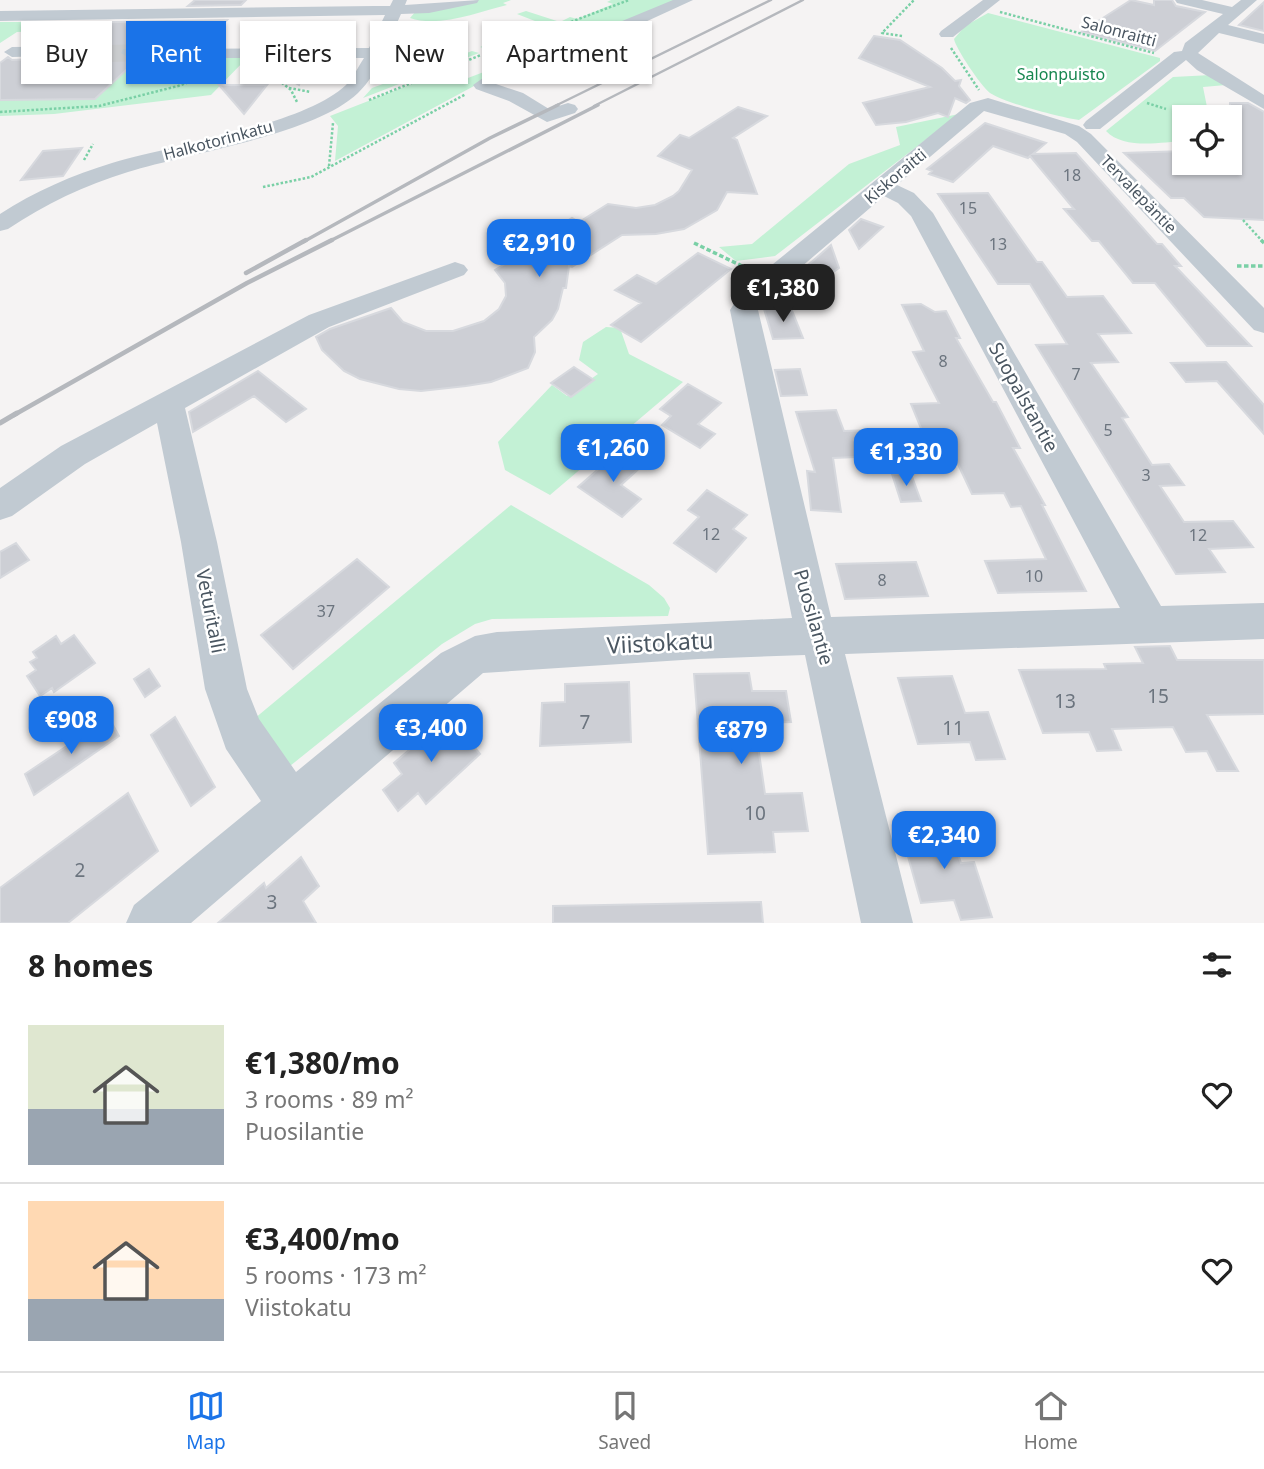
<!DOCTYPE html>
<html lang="en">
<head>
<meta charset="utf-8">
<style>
  body { margin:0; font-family:"Noto Sans",sans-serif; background:#f2f2f2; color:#222; height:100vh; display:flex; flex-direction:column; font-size:26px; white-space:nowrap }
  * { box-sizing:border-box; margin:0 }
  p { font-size:23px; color:#767676 }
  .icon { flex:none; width:38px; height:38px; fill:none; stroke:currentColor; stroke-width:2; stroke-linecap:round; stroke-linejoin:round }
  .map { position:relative; height:923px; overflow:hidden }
  .side { display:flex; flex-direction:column; background:#fff; flex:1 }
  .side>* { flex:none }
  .hud { position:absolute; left:21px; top:21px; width:700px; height:63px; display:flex; gap:14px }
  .controls { position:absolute; left:1172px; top:105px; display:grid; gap:14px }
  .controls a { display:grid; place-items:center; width:70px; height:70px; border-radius:0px; background:#fff; box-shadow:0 2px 5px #0004; font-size:35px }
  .price { position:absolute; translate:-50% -60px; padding:0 16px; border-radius:14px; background:#1a73e8; color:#fff; font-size:23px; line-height:46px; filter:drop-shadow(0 2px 4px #0008) }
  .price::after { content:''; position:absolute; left:50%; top:42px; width:21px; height:16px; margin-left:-10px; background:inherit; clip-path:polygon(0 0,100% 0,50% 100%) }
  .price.active { background:#222; color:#fff }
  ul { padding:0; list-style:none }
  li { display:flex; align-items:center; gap:21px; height:175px; padding:0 28px }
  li+li { border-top:2px solid #e0e0e0 }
  li span { display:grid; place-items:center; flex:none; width:196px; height:140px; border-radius:0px; color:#555 }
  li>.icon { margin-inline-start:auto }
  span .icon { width:84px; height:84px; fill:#fffc; stroke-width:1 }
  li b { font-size:30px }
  h2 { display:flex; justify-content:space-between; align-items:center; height:84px; padding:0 28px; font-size:30px }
  .tag { padding:0 24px; border-radius:0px; background:#fff; box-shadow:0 2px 5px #0004; font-size:24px; line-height:63px }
  .tag.active { background:#1a73e8; color:#fff }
  .tabs { display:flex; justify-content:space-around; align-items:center; height:98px; border-top:2px solid #e0e0e0; background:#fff; font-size:19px; color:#767676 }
  .tabs a { display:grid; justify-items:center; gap:4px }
  .tabs .active { color:#1a73e8 }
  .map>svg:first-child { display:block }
  .green { fill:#c3f1d5 }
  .building { fill:#cdcfd5; stroke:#d7d9de; stroke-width:2 }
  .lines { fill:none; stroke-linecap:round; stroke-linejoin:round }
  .minor-tunnel { stroke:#caccce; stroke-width:17; stroke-dasharray:17 9; stroke-linecap:butt }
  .path-far1 { stroke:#7ad0a6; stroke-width:2.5; stroke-dasharray:2.5 2; stroke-linecap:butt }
  .path { stroke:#7ad0a6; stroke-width:3.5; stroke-dasharray:4.5 2.5; stroke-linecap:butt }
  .minor { fill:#c1cad2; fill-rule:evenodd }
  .rail-far3 { stroke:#b5b8bd; stroke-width:2.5 }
  .rail-far2 { stroke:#b5b8bd; stroke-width:3.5 }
  .rail-far1 { stroke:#b5b8bd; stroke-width:4.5 }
  .rail { stroke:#b5b8bd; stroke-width:5 }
  .labels { text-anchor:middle; stroke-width:5; stroke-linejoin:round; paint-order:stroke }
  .far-street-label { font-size:16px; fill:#4a5661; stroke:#fff }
  .far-park-label { font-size:16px; fill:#17864f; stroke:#fff }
  .number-label { font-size:16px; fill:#6b747e }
  .street-label { font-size:19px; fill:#4a5661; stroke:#fff }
  .near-number-label { font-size:19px; fill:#6b747e }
  .near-street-label { font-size:23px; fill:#4a5661; stroke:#fff }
</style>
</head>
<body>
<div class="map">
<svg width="1264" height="923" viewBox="0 0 1264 923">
  <rect width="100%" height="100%" fill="#f5f3f3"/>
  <path class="green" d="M479 0H511L503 3 507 5C478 12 439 28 410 18L416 11Z
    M611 0H680L597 36 523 57 509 56 480 47 540 23 517 14 526 11 560 22 570 17 577 19 613 4 607 2Z
    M988 13 1160 58V61L1079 120C1059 117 1005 103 990 93 981 86 956 49 954 39L965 26Z
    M0 22H59L46 31 17 32 0 43Z
    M472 51 479 53 363 98 372 88Z
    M248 57 211 95 54 114 0 116V100L95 99 137 59Z
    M497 67 500 68 474 86 335 161 338 126 330 116 440 73 460 81Z
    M1211 75 1226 85 1203 87 1209 117H1185V141C1161 142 1124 150 1106 131L1173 77Z
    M959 114 775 256 736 261 719 247 752 244 849 164 900 145 896 127Z
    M606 327 620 328 629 354 683 382 550 495 505 470 498 442 552 385 567 396 598 374 579 360 583 342Z
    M511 505 649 585 664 598 670 608 668 616 492 619 475 624 442 644 290 766 254 719Z"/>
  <path class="building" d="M195 0H246L241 5 188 6Z
    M1131 0 1154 5V0H1172L1176 6 1205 12 1155 51 1081 32Z
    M1264 2V31L1239 25Z
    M227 20 202 46H123L119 52 120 55 128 60 136 61 95 99 0 100V63L8 57 12 60 102 56V46L94 43 26 44 56 23Z
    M874 36 900 40 942 68 955 81 961 80 959 86 970 100 966 103 955 98 948 117 938 113 906 122 876 125 863 103 930 87 859 58Z
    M277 61H305L299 85 278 73Z
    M219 85H267L244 114Z
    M1230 103H1248L1264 112V220L1204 217 1184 198H1171L1124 153 1185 151V163H1230Z
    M738 107 767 116 733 138 737 140 757 194 727 192 717 210 684 229 656 234 622 235 572 267 569 266 566 288H563L558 309 552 320 534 337 535 352 528 368 491 382 466 386 421 391 399 389 360 379 344 371 322 350 316 337 330 329 391 308 403 322 426 331H453L484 321 499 309 506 296 505 283 495 270 528 250 524 248 572 218 579 222 608 204 636 208 655 205 673 196 679 191 692 170 658 156 680 135 689 138Z
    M985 123 1046 143 1033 154 1076 153 1157 244H1162L1181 266H1175L1251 346H1207L1155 283H1133L1099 241H1092L1064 209H1074L1030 156 1028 158 993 146 953 182 929 174 932 171 927 169Z
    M82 148 63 176 21 180 43 151Z
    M988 193 1037 262H1042L1067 297 1103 296 1131 333 1098 334 1118 362 1091 363 1128 417 1122 418 1152 465 1169 464 1184 485 1160 486 1184 522 1233 521 1253 547 1209 549 1225 572 1176 574 1036 345 1067 344 1030 284H998L938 194Z
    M861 219 883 227 859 249 849 230Z
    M831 245 839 268 823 280 808 272V265Z
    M698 253 731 269 641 342 611 325 641 303 615 290 637 275 656 284Z
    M921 304 935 312 946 311 960 338H956L993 402H996L1020 448H1013L1045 505H1042L1086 591 998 593 985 561 1046 559 1021 506 1011 507 1004 493 972 494 948 443H927L911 404 939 403 913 352 924 351 902 305Z
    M791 308 803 338 773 339 764 309Z
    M1226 362 1264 405V434L1217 381 1186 382 1171 363Z
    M574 367 594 380 571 397 551 383Z
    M800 369 807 395 781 396 775 370Z
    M258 371 306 409 286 422 254 396 193 432 189 412Z
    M688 384 721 403 698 424 715 434 700 448 662 425 671 416 660 409Z
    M836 410 844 431 870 430 880 456 833 458 841 512 811 510 807 471 815 472 796 412Z
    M619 451 642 466 621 485 641 499 622 517 578 487Z
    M892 474H911L921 501 901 502Z
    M707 490 747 515 733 529 746 538 716 572 674 543 699 517 688 510Z
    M16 543 29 560 0 578V552Z
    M357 559 389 587 293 669 261 635Z
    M916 562 928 596 845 599 836 564Z
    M74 635 95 663 54 692 52 688 40 696 27 676 36 670 30 662 37 658 33 652 56 636 61 644Z
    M1170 646 1177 660H1264V714L1207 715 1238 771H1217L1207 751 1186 752 1173 727 1112 729 1121 750 1097 751 1089 732 1043 733 1019 670 1106 669 1104 664 1143 663 1135 647Z
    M149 669 160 686 145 697 134 679Z
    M749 673 752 691H786L791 722 759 723 761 739H757L765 794 802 793 808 831 773 832 775 852 708 854 694 674Z
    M952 676 965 713 988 712 1005 759 976 760 970 742 918 744 898 678Z
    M629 682 631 742 540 746 542 703 565 702V684Z
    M449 716 480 754 426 804 418 793 398 811 383 790 402 774 394 763Z
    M175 717 215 787 191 806 151 735Z
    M109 718 119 736 34 795 25 774Z
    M128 793 158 851 68 923H0V888Z
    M948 824 961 863 974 862 992 917 961 920 954 900 921 903 900 828Z
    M301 857 319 886 303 901 316 923H218L264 883 266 888Z
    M761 902 763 923H553V906Z"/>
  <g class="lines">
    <path class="minor-tunnel" d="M58 55 129 53"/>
    <path class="path-far1" d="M1000 12 1154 53
      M902 36 882 33 914 0
      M512 44 629 0
      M951 48 979 90
      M264 69 291 90 297 102
      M67 82 84 66
      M67 82H73L88 68
      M289 88 311 92
      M369 100 481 55
      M1147 103 1166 109
      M0 112 99 106 178 86 221 71
      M84 160 93 144
      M329 166 333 123
      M263 187 311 177 466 94
      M1243 220 1263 242"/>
    <path class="path" d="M1261 240 1264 243
      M694 243 742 266 736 271 733 282
      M1237 266H1264"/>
    <path class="minor" d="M393 0H407L405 5 479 0 477 3 429 13 401 14C389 40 379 73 358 93 314 135 188 153 128 172 85 185 45 204 8 229L0 231V214C35 191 73 175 112 163 172 145 302 126 346 85 353 78 358 67 364 58H129L121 53 123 49 369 48 385 15 0 21V11L374 6H390Z
      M673 0H693L593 46 523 67 496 84 523 93 549 109 568 103 575 105 578 109 575 113 547 122 509 101 476 89 473 85 503 64 490 57 493 53 499 52 517 57 581 38Z
      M983 0H1000L953 37H941L939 34 941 31Z
      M1175 0H1202L1232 7 1241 0H1257L1228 25 1264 34V44L1219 33 1198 53 1264 95V109L1197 70 1186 60 1100 129H1086L1083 125 1086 121 1174 52 1182 51 1185 43 1223 14 1177 3Z
      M94 46 100 47 102 51 100 55 12 57 4 52 12 47Z
      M988 98 1079 126 1091 134 1264 308V333L1254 330 1077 142 1065 134 984 111 897 185 914 193 933 213 1161 606 1264 603V639L845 654 913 923H861L805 655 698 659 483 673 191 923H126L134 905 261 801 226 749 205 689 181 542 157 423 85 464 12 516 0 520V488L61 446 309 315 455 262 464 265 468 270 464 275 329 327 185 408 217 542 247 689 259 719 296 772 441 653 475 636 497 632 792 618 730 310 745 287 970 103ZM884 196 898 203 911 216 1120 608 831 617 758 310 765 298Z"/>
    <path class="rail-far3" d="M555 106 771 0
      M594 106 803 0"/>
    <path class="rail-far2" d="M303 242 490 138 558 105
      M328 242 598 105"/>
    <path class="rail-far1" d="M246 273 306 240
      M14 415 247 283 332 240"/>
    <path class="rail" d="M0 423 17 413"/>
  </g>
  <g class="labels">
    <g class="far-street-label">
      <text transform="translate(1119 31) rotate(15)" y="6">Salonraitti</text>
      <text transform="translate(218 140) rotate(-15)" y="6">Halkotorinkatu</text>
      <text transform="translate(895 176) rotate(-40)" y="6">Kiskoraitti</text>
      <text transform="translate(1139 194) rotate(46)" y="6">Tervalepäntie</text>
    </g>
    <g class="far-park-label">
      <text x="1061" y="80">Salonpuisto</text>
    </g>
    <g class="number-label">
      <text x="1072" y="181">18</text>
      <text x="968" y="214">15</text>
      <text x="998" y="250">13</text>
      <text x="943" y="367">8</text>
      <text x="1076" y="380">7</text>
      <text x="1108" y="436">5</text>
      <text x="1146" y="481">3</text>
      <text x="711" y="540">12</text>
      <text x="1198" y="541">12</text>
      <text x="1034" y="582">10</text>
      <text x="882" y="586">8</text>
      <text x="326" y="617">37</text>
    </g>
    <g class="street-label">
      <text transform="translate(1024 397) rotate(61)" y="7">Suopalstantie</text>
      <text transform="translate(211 611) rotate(79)" y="7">Veturitalli</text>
      <text transform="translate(814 617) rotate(74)" y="7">Puosilantie</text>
    </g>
    <g class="near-number-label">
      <text x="1158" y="703">15</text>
      <text x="1065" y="708">13</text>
      <text x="585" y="729">7</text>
      <text x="953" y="735">11</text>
      <text x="755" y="820">10</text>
      <text x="80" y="877">2</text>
      <text x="272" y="909">3</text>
    </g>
    <g class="near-street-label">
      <text transform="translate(660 643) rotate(-3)" y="8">Viistokatu</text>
    </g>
  </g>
</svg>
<div class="controls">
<a><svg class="icon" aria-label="locate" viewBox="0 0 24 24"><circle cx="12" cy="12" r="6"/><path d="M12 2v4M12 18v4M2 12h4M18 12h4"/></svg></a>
</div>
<b class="price" style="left:539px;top:279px">€2,910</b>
<b class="price active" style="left:783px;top:324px">€1,380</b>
<b class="price" style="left:613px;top:484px">€1,260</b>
<b class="price" style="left:906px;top:488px">€1,330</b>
<b class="price" style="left:71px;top:756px">€908</b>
<b class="price" style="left:431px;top:764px">€3,400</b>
<b class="price" style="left:741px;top:766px">€879</b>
<b class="price" style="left:944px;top:871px">€2,340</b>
<div class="hud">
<a class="tag">Buy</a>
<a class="tag active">Rent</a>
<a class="tag">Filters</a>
<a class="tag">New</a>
<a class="tag">Apartment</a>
</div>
</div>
<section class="side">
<h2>8 homes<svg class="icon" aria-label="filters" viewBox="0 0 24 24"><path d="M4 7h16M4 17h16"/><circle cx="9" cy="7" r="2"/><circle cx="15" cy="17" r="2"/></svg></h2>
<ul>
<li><span style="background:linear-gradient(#dfe7d0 60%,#9aa5b1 0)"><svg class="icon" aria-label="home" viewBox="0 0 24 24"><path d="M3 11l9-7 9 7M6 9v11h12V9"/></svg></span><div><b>€1,380/mo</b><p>3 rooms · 89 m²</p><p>Puosilantie</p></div><svg class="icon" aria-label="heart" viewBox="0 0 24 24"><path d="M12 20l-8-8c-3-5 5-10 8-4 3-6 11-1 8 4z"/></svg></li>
<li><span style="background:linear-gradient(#ffd9b3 70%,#9aa5b1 0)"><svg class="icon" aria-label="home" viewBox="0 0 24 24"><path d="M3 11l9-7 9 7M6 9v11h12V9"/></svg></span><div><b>€3,400/mo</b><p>5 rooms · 173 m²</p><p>Viistokatu</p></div><svg class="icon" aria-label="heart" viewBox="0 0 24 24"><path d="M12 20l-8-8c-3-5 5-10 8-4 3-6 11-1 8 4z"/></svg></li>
</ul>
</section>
<nav class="tabs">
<a class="active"><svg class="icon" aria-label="map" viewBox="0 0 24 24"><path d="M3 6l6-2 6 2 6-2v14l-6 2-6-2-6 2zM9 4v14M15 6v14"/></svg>Map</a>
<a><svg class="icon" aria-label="saved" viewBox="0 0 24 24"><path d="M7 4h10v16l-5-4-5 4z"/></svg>Saved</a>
<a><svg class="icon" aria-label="home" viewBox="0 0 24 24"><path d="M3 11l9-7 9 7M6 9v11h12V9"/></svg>Home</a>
</nav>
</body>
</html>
